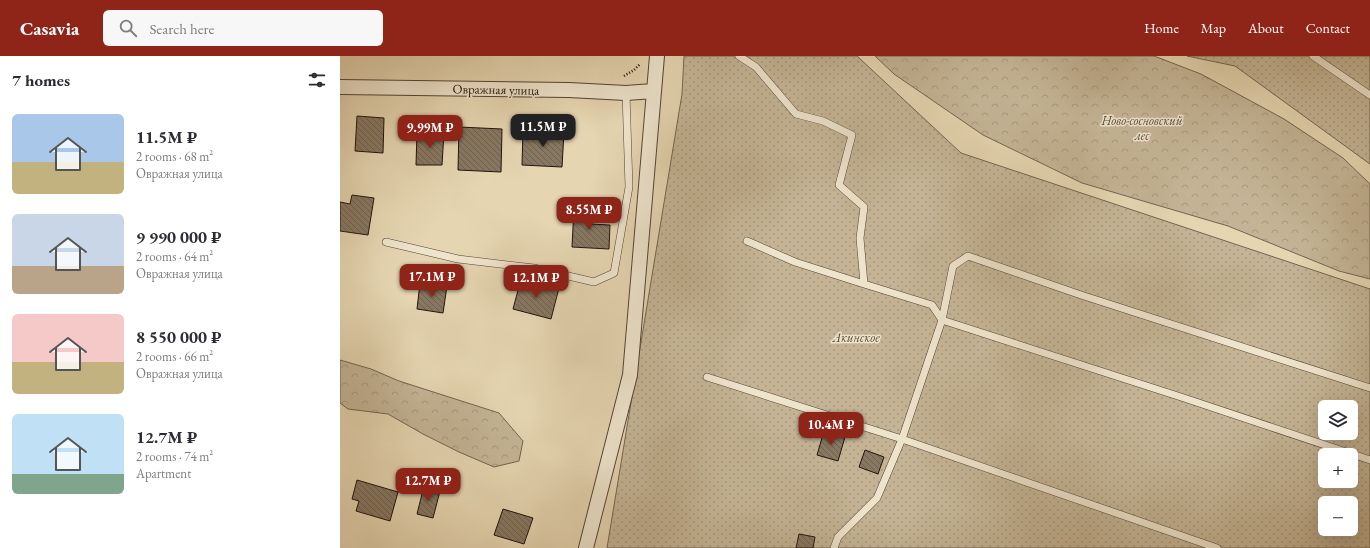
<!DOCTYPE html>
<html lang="en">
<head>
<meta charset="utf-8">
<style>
  body { margin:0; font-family:"EB Garamond",serif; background:#f7f7f7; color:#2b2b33; height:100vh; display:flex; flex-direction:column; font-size:15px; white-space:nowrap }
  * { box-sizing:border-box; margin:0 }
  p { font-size:13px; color:#7c7c81 }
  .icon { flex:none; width:22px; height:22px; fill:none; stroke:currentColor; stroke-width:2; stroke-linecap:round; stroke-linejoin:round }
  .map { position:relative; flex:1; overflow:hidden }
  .panel { display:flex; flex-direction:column; background:#fff; width:340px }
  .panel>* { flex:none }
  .fabs { position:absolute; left:978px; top:344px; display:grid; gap:8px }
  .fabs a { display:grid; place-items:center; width:40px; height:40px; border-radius:6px; background:#fff; box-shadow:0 4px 16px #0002; font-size:20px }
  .price { position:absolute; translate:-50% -34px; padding:0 9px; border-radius:8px; background:#8f2418; color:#fff; font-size:13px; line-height:26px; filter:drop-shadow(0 1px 2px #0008) }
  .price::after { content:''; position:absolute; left:50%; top:24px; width:12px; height:9px; margin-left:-6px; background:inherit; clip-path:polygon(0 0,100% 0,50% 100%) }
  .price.current { background:#222; color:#fff }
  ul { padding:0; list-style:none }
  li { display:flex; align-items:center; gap:12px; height:100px; padding:0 12px }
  li span { display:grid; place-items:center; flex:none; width:112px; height:80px; border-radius:6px; color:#555 }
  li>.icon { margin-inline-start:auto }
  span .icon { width:48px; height:48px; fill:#fffc; stroke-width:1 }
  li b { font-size:17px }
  h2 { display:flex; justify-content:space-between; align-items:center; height:48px; padding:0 12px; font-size:17px }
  header { display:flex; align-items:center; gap:24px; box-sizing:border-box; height:56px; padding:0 20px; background:#8f2418; color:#fff }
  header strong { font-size:19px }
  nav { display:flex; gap:22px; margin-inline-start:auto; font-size:14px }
  .search { width:280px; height:36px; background:#f7f7f7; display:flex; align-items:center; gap:10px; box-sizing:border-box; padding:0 14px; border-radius:6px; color:#7c7c81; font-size:15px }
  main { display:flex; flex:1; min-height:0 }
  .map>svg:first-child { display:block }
  .forest { fill:url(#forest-crowns); stroke:#736451 }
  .garden { fill:url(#garden-dots); stroke:#736451; fill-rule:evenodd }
  .building { fill:url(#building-back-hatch); stroke:#22130d }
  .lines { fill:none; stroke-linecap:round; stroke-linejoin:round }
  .lane-casing { stroke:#534436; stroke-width:8 }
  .street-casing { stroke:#534436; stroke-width:16 }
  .path { stroke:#22130d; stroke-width:2.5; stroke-dasharray:1 2; stroke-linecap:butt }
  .lane { stroke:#eee4cc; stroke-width:7 }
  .street { stroke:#eee4cc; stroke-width:14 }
  .labels { text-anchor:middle; stroke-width:3; stroke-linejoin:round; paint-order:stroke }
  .street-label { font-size:13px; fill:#22130d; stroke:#eee4cc }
  .park-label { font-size:13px; font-style:italic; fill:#5b4b3d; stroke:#eee4cc }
</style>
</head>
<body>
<header>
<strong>Casavia</strong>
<div class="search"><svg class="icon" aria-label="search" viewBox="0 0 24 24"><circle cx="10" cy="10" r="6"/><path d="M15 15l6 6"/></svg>Search here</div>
<nav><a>Home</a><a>Map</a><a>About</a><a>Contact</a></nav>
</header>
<main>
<section class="panel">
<h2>7 homes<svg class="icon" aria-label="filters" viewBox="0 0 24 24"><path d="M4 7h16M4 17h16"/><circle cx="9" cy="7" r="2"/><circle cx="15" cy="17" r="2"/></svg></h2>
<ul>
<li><span style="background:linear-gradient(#a9c7e8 60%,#c2b280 0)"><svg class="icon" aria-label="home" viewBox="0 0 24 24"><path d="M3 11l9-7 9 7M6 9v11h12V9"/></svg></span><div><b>11.5M ₽</b><p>2 rooms · 68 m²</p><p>Овражная улица</p></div></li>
<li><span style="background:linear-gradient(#c9d6e8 65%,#b9a48a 0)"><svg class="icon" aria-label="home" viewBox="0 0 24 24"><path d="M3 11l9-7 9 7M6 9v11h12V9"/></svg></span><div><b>9 990 000 ₽</b><p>2 rooms · 64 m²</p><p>Овражная улица</p></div></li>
<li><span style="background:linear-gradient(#f6c9c9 60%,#c2b280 0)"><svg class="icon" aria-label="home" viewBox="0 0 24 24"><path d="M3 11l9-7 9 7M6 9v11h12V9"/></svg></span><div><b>8 550 000 ₽</b><p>2 rooms · 66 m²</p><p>Овражная улица</p></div></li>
<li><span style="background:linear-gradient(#bfe0f5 75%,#7fa58c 0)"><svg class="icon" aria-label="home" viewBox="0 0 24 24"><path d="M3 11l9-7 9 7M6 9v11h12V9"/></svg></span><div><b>12.7M ₽</b><p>2 rooms · 74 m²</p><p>Apartment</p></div></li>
</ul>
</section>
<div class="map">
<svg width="1030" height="492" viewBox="0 0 1030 492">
  <defs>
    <pattern id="forest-crowns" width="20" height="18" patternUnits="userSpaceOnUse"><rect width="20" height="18" fill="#c4b495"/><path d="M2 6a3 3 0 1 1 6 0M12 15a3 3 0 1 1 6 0" fill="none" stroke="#a89a7f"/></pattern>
    <pattern id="garden-dots" width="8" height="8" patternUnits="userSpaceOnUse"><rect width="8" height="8" fill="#c4b495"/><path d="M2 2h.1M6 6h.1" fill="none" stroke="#a89a7f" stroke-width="1.8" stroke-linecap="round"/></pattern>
    <pattern id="building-back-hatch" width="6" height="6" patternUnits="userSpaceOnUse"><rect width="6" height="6" fill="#877862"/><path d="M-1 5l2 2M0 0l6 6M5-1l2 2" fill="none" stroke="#6e614f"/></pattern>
  </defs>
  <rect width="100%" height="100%" fill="#e5d5b1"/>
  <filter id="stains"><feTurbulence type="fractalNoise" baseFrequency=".005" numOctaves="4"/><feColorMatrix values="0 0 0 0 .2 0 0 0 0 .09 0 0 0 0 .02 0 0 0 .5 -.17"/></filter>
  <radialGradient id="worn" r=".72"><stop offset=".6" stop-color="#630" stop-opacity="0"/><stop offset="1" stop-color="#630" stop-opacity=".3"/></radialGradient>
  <path class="forest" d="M535 0H814L861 18 944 63 1003 102 1030 128V223L999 215 888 170 742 127 643 79 554 18Z
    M0 304 31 313 59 325 159 357 183 385 179 405 154 411 119 396 83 378 48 358 8 353 0 347Z"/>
  <path class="garden" d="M344 0H517L621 97 1030 233V492H267L342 38ZM985 351H1011V377H985ZM985 399H1011V425H985ZM985 447H1011V473H985Z
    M847 0H1030V108L895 10Z"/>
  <path class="building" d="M17 60 44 62 43 97 15 95Z
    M119 71 162 73 161 116 118 114Z
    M183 74 224 76 222 111 182 109Z
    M104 76 102 109H76L77 77Z
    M12 139 34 142 28 179 0 175V146L10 148Z
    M234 151 251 152 250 168 270 169 269 193 232 191Z
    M181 223 219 232 211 263 173 253Z
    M80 227 107 230 103 257 77 253Z
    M484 375 505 381 498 405 477 399Z
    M525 394 544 401 538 418 519 411Z
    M17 424 58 436 50 465 16 455 19 445 12 443Z
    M84 430 100 435 93 462 77 458Z
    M163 453 193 462 184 488 154 479Z
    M459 478 475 481 473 492H456Z"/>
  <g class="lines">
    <g class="lane-casing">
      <path id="lane" d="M399 0 416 11 456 58 483 65 512 79 499 129 524 151 520 182 524 228 592 249 602 264 841 341 1030 404
        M973 0 1030 39
        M407 185 455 206 524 228
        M46 186 118 203 194 212 254 226 274 217 289 131 286 37
        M367 321 562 383 877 492
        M494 492 498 481 537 442 562 383 602 264 613 210 628 200 741 239 1030 332"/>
    </g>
    <g class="street-casing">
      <path id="street" d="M0 31 229 34 286 37 313 35
        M246 492 290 319 317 0"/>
    </g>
    <path class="path" d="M284 20 294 14 300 8"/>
    <use href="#lane" class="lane"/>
    <use href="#street" class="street"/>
  </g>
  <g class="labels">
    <g class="street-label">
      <text transform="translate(156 33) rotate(1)" y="5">Овражная улица</text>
    </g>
    <g class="park-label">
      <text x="802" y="69">Ново-сосновский<tspan x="802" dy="15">лес</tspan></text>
      <text x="516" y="286">Акинское</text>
    </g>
  </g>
  <rect width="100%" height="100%" filter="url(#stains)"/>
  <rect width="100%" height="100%" fill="url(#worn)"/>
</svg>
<div class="fabs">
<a><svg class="icon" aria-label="layers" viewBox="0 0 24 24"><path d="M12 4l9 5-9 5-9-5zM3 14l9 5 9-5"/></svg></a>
<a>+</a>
<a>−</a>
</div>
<b class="price current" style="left:203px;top:92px">11.5M ₽</b>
<b class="price" style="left:90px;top:93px">9.99M ₽</b>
<b class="price" style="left:249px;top:175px">8.55M ₽</b>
<b class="price" style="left:92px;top:242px">17.1M ₽</b>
<b class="price" style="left:196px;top:243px">12.1M ₽</b>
<b class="price" style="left:491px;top:390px">10.4M ₽</b>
<b class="price" style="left:88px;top:446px">12.7M ₽</b>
</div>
</main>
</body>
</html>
